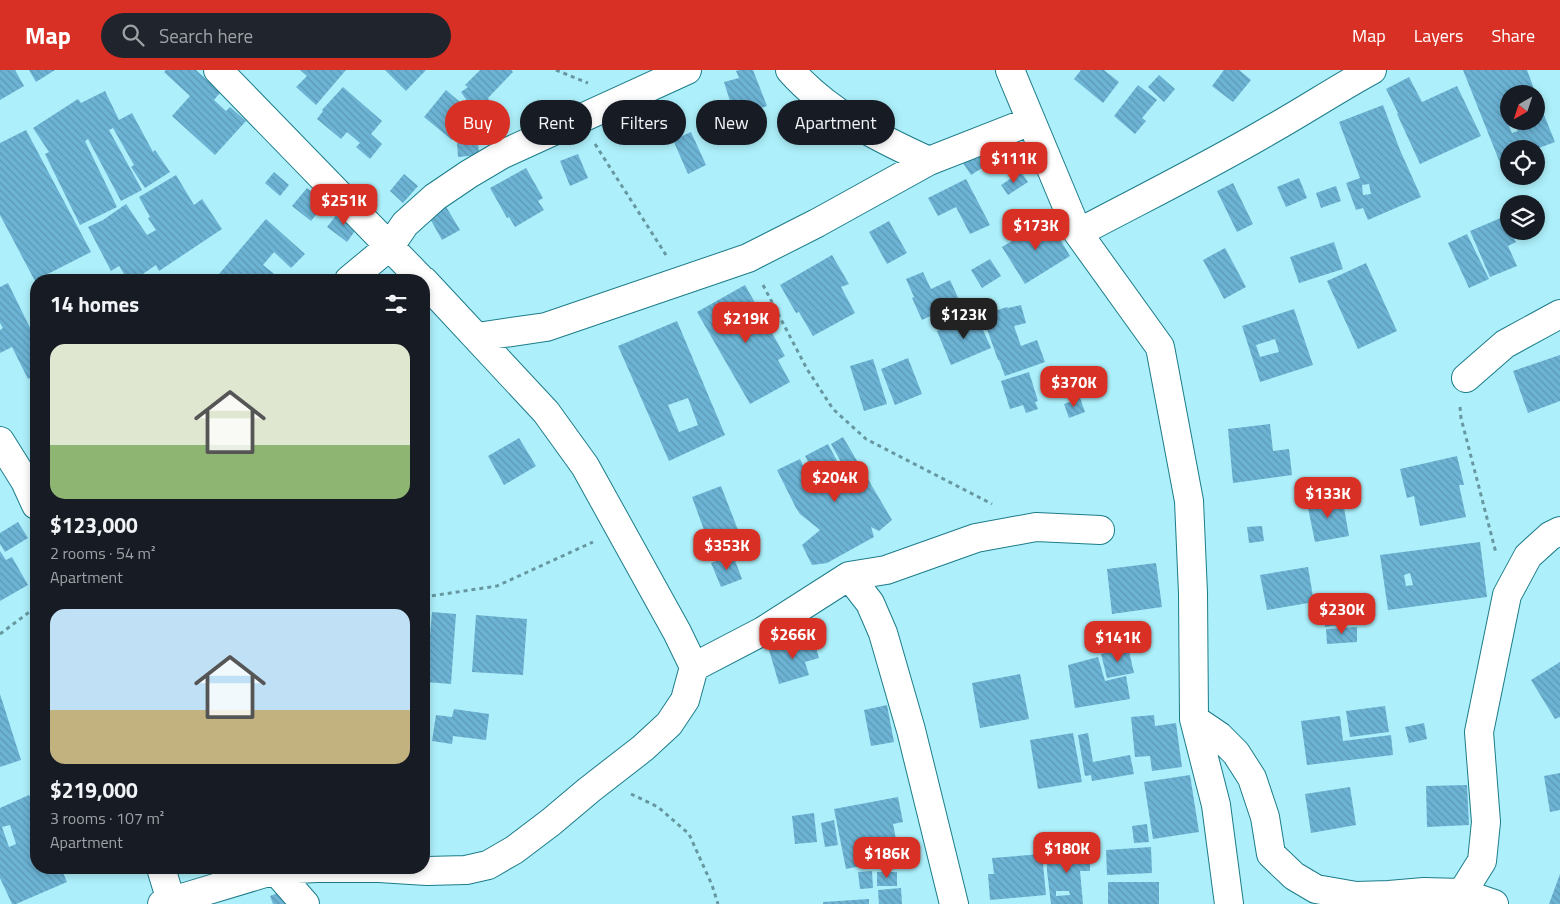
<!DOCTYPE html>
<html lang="en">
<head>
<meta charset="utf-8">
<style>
  body { margin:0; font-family:"Titillium Web",sans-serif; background:#20242c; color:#f1f3f6; height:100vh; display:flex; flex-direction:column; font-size:19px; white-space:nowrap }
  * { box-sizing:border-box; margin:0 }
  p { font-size:16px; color:#9ea1a6 }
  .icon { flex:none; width:28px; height:28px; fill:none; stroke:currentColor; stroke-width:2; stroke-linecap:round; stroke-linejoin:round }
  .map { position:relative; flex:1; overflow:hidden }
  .side { position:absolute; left:30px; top:204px; width:400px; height:600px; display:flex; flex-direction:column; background:#171b24; border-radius:20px; box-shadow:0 2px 8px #0003 }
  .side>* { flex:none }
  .guide { position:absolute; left:445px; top:30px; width:475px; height:45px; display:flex; gap:10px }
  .needle { width:32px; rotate:219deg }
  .controls { position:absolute; left:1500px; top:15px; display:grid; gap:10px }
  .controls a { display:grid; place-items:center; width:45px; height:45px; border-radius:50%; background:#171b24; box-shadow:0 2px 8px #0003; font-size:25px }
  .price { position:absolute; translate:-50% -42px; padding:0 11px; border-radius:10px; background:#d93025; color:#fff; font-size:16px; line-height:32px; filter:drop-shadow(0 1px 2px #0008) }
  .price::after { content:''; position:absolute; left:50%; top:30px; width:15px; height:11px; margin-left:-8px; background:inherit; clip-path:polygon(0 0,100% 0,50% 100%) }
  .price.current { background:#222; color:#fff }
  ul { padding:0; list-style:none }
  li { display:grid; align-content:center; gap:10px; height:265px; padding:0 20px }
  li span { display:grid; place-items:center; height:155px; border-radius:15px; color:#555 }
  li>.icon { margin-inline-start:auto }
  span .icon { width:90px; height:90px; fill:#fffc; stroke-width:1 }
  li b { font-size:21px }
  h2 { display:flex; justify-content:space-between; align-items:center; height:60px; padding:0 20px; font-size:21px }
  .tag { padding:0 18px; border-radius:22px; background:#171b24; box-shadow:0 2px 8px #0003; font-size:18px; line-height:45px }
  .tag.current { background:#d93025; color:#fff }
  header { display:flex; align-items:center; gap:30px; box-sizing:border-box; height:70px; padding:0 25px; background:#d93025; color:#fff }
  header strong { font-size:24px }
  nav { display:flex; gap:28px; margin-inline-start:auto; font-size:18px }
  .search { width:350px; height:45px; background:#20242c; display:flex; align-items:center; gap:12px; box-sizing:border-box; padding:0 18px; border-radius:28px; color:#9ea1a6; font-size:19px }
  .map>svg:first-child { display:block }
  .building { fill:url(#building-back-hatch); fill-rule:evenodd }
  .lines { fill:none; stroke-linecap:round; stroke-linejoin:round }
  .minor-casing { stroke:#1d7c89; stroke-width:30 }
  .path { stroke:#6797a0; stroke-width:3; stroke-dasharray:4 4; stroke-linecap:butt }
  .minor { stroke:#fff; stroke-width:28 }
</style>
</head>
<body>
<header>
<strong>Map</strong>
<div class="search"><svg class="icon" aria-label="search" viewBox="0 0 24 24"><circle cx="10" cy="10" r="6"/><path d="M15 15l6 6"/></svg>Search here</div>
<nav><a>Map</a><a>Layers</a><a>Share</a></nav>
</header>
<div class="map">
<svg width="1560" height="834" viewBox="0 0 1560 834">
  <defs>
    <pattern id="building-back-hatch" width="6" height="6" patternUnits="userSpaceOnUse" patternTransform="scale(1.25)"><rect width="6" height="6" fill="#6cb3d4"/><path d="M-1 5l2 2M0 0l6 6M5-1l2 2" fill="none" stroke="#5c99b5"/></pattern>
  </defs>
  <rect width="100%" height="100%" fill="#adf0fb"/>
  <path class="building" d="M0 0H15L24 16 0 30Z
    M29 0H55L36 12Z
    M166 0H196L208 11 212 7 224 18 214 30 226 41 230 37 246 51 215 85 172 46 190 26 164 2Z
    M300 0H346L316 35 296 17 307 6Z
    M385 0H426L406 21Z
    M480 0H511L513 2 488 28 495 39 480 49 461 22 468 17 465 15Z
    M739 0H753L767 36 735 47 724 12 739 8 736 1Z
    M1081 0H1104L1119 12 1103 33 1074 9Z
    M1224 0H1239L1251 10 1233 32 1212 16Z
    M1463 0H1527L1536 24H1509V41L1506 35 1501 37 1512 63 1518 61 1513 51H1536V25L1555 72 1536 79H1509V89L1500 93Z
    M1159 5 1175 19 1164 32 1148 17Z
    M1409 7 1422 32 1457 16 1481 66 1420 94 1397 44 1398 43 1386 19Z
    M1138 15 1157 30 1142 48 1146 51 1135 64 1114 46Z
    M343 17 382 51 371 64 382 74 370 89 356 77 360 73 347 62 341 69 317 49 323 41 322 40Z
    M446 20 474 44 452 70 424 47Z
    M105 21 119 50 132 43 153 82 155 80 170 102 145 118 131 97 134 95 113 58 109 60 142 120 121 131 88 69 85 71 117 137 80 155 45 84 49 82 33 58 78 29 81 33Z
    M1383 35 1400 80 1421 127 1368 150 1363 138 1356 140 1346 113 1360 108 1339 52ZM1369 114 1371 124 1363 125 1362 115Z
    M824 46 835 66 820 74 809 55Z
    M26 60 91 182 36 210V213L0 145V73Z
    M691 62 706 95 688 104 673 70Z
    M478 71 479 85 458 87 457 73Z
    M984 78 993 91 971 105 963 93Z
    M578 84 588 108 570 116 560 91Z
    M526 98 543 128 538 131 544 140 515 157 509 147 507 148 490 118Z
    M274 102 289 115 280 126 265 113Z
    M1021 102 1028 112 1008 125 1001 115Z
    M404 104 418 116 403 133 390 121Z
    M176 105 194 135 202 129 222 159 159 201 156 195 134 210H128L119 196 111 201 88 157 103 150 126 134 147 165 156 160 148 148 150 147 139 127Z
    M1299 108 1307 128 1286 137 1277 117Z
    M966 109 990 155 970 164 956 137 938 146 928 128Z
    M1233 113 1253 154 1237 162 1217 121Z
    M1336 116 1341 131 1321 138 1316 123Z
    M307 118 326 133 311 151 292 136Z
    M445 135 460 160 442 170 428 145Z
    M341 139 360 154 347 172 327 157Z
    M1503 147 1509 161H1510L1516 172 1508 176 1517 196 1490 207 1470 161Z
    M266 149 305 184 291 198 274 182 263 195 282 210H260L255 205 251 210H226L219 204Z
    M1048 149 1070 186 1025 214 1002 177Z
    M889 151 907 183 887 194 869 162Z
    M1467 164 1489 209 1469 218 1448 173Z
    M1334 172 1343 199 1299 213 1290 187Z
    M1225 178 1246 217 1224 229 1203 190Z
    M832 185 849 214 841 217 855 243 813 266 799 242 796 243 780 215Z
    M990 189 1001 206 982 218 971 200Z
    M1366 193 1397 261 1358 279 1327 211Z
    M923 202 931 219 950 210 960 232 922 250 912 228 914 227 906 209Z
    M8 213 36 270V305L28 309 12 277 0 283V260L3 258 0 253V217Z
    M745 215 785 286 778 290 790 312 750 334 697 242Z
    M1021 235 1026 253 1014 256 1021 276 1037 270 1045 292 1005 306 999 290H998L982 245 1007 237 1008 238Z
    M1294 239 1313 295 1260 312 1242 256ZM1275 269 1279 282 1260 287 1256 275Z
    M976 244 991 278 951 295 937 261Z
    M677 251 725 365 669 391 618 276ZM688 328 698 355 679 362 668 335Z
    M1560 285V331L1528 343 1513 301Z
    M908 288 922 324 895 335 881 299Z
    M873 289 887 334 864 341 850 296Z
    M1029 302 1038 331 1035 332 1038 339 1026 343 1023 335 1010 339 1001 311Z
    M1080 328 1085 342 1069 348 1064 334Z
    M1270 354 1273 381 1289 379 1292 405 1233 413 1228 359Z
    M843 367 892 450 879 461 871 457 874 467 827 493 812 495 802 475 820 460 800 444 796 438 777 400 800 389 816 422 823 418 805 386 828 374 852 419 855 417 831 374Z
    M519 368 536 396 504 415 488 386Z
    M1457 386 1464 415H1459L1466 447 1420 456 1414 426 1407 428 1400 399Z
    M721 416 738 460 708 471 692 427Z
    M1342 426 1349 466 1315 472 1307 433Z
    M18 452 28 468 5 482 0 474V463Z
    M1262 456 1264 471 1249 473 1247 457Z
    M1480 472 1487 527 1388 540 1380 485ZM1410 503 1413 515 1406 516 1404 505Z
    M0 481 6 490 12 487 28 515 0 531Z
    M733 485 742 509 721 517 711 493Z
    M1156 493 1162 537 1112 544 1107 499Z
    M1308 497 1314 532 1267 540 1260 505Z
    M1351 524 1354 553 1325 557 1322 528Z
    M424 538 430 539 425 585 424 584Z
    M432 542 456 544 451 614 426 612Z
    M476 545 527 549 523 605 472 602Z
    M1357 557V572L1327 574 1326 559Z
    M813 567 819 588 805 592 809 605 779 614 769 580Z
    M1128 577 1134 603 1107 608 1101 584Z
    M1098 587 1105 611 1126 606 1130 629 1075 638 1068 595Z
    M1560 592V647L1555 649 1531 610Z
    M1020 604 1029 649 980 658 972 613Z
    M0 624 21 690 0 697Z
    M887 635 894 672 871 676 864 640Z
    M1385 636 1389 662 1350 667 1346 641Z
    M454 639 489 644 486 670 453 666 452 674 432 671 436 645 452 647Z
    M1154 645 1155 656 1176 653 1182 697 1152 701 1150 686 1135 687 1131 647Z
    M1340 646 1343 671 1391 665 1393 685 1307 695 1301 651Z
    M1424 653 1427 669 1409 673 1405 657Z
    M1073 663 1082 712 1038 719 1030 670Z
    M1088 663 1093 692 1130 685 1134 704 1092 711 1091 705 1085 706 1078 665Z
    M1560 703V740L1550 742 1544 706Z
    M1190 705 1199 762 1153 769 1144 712Z
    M1467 715 1469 755 1427 757 1426 716Z
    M1350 717 1356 755 1311 763 1305 724Z
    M29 725 36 742V798H61L67 812 16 834H12L0 808V738ZM10 755 16 774 9 777 2 757Z
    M898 727 903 752 893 754 900 788 846 799 834 739Z
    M814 743 817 772 795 774 792 746Z
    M834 750 838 775 825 777 821 753Z
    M1147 754 1149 772 1134 773 1132 756Z
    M1151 777 1152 803 1107 805 1106 780Z
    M1047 778H1090V801H1080L1083 834H1051L1047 801ZM1056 821H1069L1070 825 1056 826Z
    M1042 784 1046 825 990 830 988 804H994L992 788Z
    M872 801 873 818 860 819 858 802Z
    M877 802H897V816H877Z
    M1560 804V834H1549Z
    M1108 812H1159V834H1108Z
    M290 818 289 834H273L270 826Z
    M901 818 902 834H879L878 820Z
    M869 829V834H823V832Z"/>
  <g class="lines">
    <g class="minor-casing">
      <path id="minor" d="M218 0 422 210
        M790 0C827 42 878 68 929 91
        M1010 0 1078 163 1160 277 1189 431 1193 523 1194 649 1216 735 1229 834
        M1078 163C1142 129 1207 97 1270 60 1304 41 1337 19 1372 0
        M349 210 390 176 405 154 435 127 469 104 503 84 687 0
        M477 267 546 257 748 188 817 153 929 91 1031 51
        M1466 308 1505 274 1560 244
        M0 371 25 411 36 435
        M849 506 870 533 883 563 911 660 954 834
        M694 597 763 561 849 506 886 500 976 468 1036 457 1100 460
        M1194 649 1219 666 1236 683 1252 708 1265 747 1271 784 1294 806 1316 819 1356 826 1389 825 1424 822 1462 823 1494 834
        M161 798 171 831
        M275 800 305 834
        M1462 823 1482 791 1486 752 1479 662 1507 525 1528 486 1550 466 1560 461
        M162 834 275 800 317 798H379L427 801 466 800 488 795 514 780 551 752 589 720 643 678 669 654 685 630 694 597 677 562 585 396 546 342 424 211"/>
    </g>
    <path class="path" d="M556 0 588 13
      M595 74 666 185
      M763 215 807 299 833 339 866 369 992 434
      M1460 337 1461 348 1496 483
      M424 527 497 516 593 472
      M0 564 36 537
      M631 724 658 737 689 764 712 815 718 834"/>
    <use href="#minor" class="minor"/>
  </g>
</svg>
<div class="controls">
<a><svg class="needle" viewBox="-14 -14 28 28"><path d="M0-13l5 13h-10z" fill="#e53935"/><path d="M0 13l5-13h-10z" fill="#9ea1a6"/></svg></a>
<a><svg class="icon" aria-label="locate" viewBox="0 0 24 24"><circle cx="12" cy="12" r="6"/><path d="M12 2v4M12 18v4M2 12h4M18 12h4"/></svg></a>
<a><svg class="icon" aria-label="layers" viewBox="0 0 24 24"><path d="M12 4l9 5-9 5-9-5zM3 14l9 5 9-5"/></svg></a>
</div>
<b class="price" style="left:1014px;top:114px">$111K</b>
<b class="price" style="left:344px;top:156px">$251K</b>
<b class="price" style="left:1036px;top:181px">$173K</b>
<b class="price current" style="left:964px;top:270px">$123K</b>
<b class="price" style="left:746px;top:274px">$219K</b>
<b class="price" style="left:1074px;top:338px">$370K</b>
<b class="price" style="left:835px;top:433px">$204K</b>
<b class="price" style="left:1328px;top:449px">$133K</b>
<b class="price" style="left:727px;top:501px">$353K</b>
<b class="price" style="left:1342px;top:565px">$230K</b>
<b class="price" style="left:793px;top:590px">$266K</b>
<b class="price" style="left:1118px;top:593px">$141K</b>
<b class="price" style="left:1067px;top:804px">$180K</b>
<b class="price" style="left:887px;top:809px">$186K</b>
<div class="guide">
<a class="tag current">Buy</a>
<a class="tag">Rent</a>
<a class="tag">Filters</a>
<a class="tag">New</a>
<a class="tag">Apartment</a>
</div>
<section class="side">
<h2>14 homes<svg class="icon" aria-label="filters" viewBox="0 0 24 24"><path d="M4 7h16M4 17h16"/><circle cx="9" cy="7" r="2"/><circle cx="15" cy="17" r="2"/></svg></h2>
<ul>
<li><span style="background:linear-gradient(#dfe7d0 65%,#8fb573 0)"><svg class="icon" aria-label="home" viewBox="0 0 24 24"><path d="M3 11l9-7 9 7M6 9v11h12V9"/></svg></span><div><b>$123,000</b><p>2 rooms · 54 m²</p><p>Apartment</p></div></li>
<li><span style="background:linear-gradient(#bfe0f5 65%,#c2b280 0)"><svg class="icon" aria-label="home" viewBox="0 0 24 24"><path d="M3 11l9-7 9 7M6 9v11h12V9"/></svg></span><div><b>$219,000</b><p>3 rooms · 107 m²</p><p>Apartment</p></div></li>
</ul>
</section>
</div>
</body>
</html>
